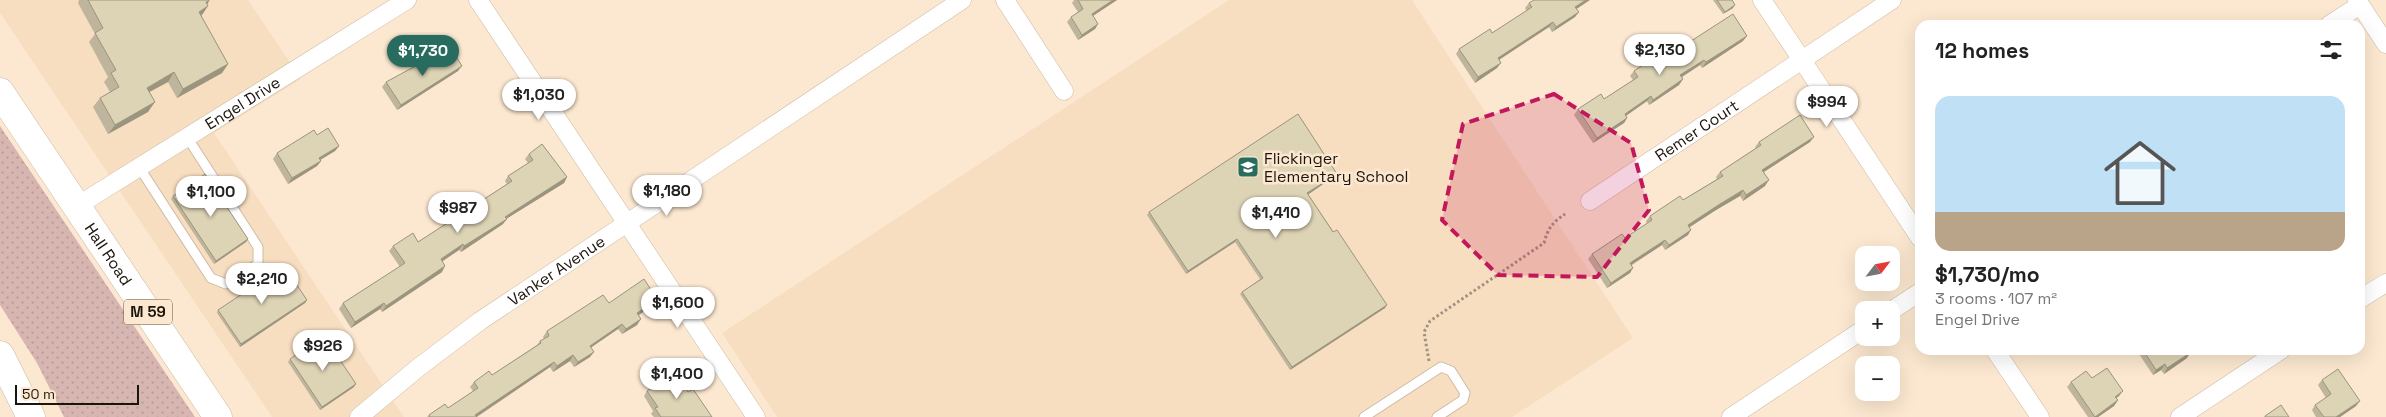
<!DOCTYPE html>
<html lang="en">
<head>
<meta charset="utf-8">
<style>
  body { margin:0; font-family:"Space Grotesk",sans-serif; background:#f2f2f2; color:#222; height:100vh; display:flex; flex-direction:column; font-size:19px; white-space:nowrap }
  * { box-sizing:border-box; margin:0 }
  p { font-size:16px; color:#767676 }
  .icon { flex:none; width:28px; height:28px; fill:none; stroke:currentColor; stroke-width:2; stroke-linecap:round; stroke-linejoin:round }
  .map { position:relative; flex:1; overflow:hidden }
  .details { position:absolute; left:1915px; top:20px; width:450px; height:335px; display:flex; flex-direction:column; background:#fff; border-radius:15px; box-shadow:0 5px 20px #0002 }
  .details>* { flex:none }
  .needle { width:32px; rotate:58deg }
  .fabs { position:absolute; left:1855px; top:246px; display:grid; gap:10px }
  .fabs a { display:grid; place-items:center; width:45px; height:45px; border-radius:10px; background:#fff; box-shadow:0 5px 20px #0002; font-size:25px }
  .scale { position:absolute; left:15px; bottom:12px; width:124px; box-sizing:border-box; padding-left:5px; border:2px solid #1c150d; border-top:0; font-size:14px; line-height:18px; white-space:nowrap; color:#1c150d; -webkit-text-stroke:4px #fce8d0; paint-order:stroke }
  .price { position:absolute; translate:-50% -42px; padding:0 11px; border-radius:18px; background:#fff; color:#222; font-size:16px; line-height:32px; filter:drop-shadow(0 1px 2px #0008) }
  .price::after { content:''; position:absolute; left:50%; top:30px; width:15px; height:11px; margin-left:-8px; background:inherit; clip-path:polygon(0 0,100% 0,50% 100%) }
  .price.active { background:#276c5f; color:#fff }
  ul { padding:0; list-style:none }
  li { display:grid; align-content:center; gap:10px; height:265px; padding:0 20px }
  li span { display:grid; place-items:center; height:155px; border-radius:15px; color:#555 }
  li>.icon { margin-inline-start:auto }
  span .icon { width:90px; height:90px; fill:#fffc; stroke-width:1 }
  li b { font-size:21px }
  h2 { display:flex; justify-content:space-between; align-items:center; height:60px; padding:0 20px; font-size:21px }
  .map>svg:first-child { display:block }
  .built { fill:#f8dec0 }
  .grass { fill:url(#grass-dots) }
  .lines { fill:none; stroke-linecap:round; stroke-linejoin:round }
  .lane-casing { stroke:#cebaa3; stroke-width:11 }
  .street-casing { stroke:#cebaa3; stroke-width:19 }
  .highway-casing { stroke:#cebaa3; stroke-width:29 }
  .path { stroke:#a19281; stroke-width:3; stroke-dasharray:2.5 2.5; stroke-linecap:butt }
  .lane { stroke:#fff; stroke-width:9 }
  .street { stroke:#fff; stroke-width:18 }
  .highway { stroke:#fff; stroke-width:28 }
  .wall { fill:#beb59c }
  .shaded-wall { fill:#9b947f }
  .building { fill:#ddd3b5; stroke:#9b947f }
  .marked { fill:#c2185b; fill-opacity:0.2; stroke:#c2185b; stroke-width:4; stroke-dasharray:10 6; stroke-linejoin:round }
  .labels { text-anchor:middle; stroke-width:5; stroke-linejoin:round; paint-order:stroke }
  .shield { fill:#fce8d0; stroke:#5f5448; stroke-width:1 }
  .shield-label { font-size:15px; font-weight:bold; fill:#1c150d }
  .street-label { font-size:16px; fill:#1c150d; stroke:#fce8d0 }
  .poi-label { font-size:16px; fill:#1c150d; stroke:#fce8d0; text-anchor:start }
</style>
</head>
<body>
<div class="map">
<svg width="2386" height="417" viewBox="0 0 2386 417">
  <defs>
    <pattern id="grass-dots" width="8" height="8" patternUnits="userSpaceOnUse" patternTransform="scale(1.25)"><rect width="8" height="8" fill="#d7b5b0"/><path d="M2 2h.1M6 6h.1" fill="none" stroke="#b89b96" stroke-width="1.8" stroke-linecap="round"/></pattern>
  </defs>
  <rect width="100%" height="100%" fill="#fce8d0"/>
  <path class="built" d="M0 0H248L301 79 214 133 404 417H272L0 13Z
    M1229 0H1412L1633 338 1512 417H777L722 333Z"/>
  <path class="grass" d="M0 126 195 417H64L37 363 0 305Z"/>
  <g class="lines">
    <g class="lane-casing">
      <path id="lane" d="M139 167 211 278 226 284 258 264V247L187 137
        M1364 417 1441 367 1451 371 1465 393 1463 400 1437 417"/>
    </g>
    <g class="street-casing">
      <g id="street">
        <path d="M478 0 756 417"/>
        <path d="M1005 0 1064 91"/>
        <path d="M1762 0 1920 238"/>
        <path d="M2357 0 2386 44"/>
        <path d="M2329 25 2360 5"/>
        <path id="s1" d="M1590 201 1892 0"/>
        <path id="s2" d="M77 206 407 0"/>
        <path d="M2360 299 2386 283"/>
        <path d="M1891 311 1920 292"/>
        <path d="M1995 350 2040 417"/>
        <path id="s3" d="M359 417 419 367 480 321 962 0"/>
        <path d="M1731 417 1864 329"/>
        <path d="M2180 417 2281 350"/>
      </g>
    </g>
    <g class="highway-casing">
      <g id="highway">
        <path id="s4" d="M0 92 218 417"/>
        <path d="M0 355 31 417"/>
      </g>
    </g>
    <path class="path" d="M1429 361 1424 332 1430 321 1544 243C1548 228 1552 223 1565 214"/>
    <use href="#lane" class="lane"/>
    <use href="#street" class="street"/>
    <use href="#highway" class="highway"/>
  </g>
  <path class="wall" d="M79 0H209V1L201 16 228 64 222 73 177 98 168 82 149 92 148 112 108 134 93 107 100 98 110 92 104 82 108 77 89 42 95 34 78 3Z
    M1074 0H1117L1093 16 1098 24 1095 29 1078 40 1067 22 1071 17 1078 12 1072 3Z
    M1713 0H1732L1733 8 1723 14Z
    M1529 3 1577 9 1575 17 1552 32 1549 27 1499 60 1497 68 1475 83 1456 54 1459 49 1492 33 1527 11 1525 8Z
    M1743 41 1702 68 1700 65 1682 77 1683 79 1679 85 1649 105 1647 101 1626 116 1627 118 1624 123 1593 143 1574 115 1578 109 1604 99 1633 80 1630 76 1634 71 1660 61Z
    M458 71 397 110 382 87 386 82Z
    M317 135 339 146 335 151 320 160 321 161 317 166 288 184 273 159 277 153Z
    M1759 142H1810L1764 172 1765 186 1743 201 1740 196 1716 210 1690 227 1688 235 1665 250 1662 245 1632 265 1630 273 1607 288 1588 259 1592 254 1625 238 1647 224 1646 221 1650 216 1683 200 1717 179 1716 177 1720 172 1756 148 1755 147Z
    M529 154 567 177 564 183 506 219 503 224 461 252 459 250 442 261V272L382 312 380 309 351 328 339 309 343 303 400 267 389 251 393 246 418 242 507 184 505 181 508 176 528 163 525 159Z
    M1337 174 1335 176 1308 194 1385 308 1290 370 1240 294 1242 292 1260 279 1235 242 1186 274 1147 215 1149 212Z
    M173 196 248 239 246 242 214 264 171 199Z
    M657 299 654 305 638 315 637 325 622 334 618 329 591 347 590 357 574 367 570 361 553 372 550 367 477 417H427L429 415 448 408 473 391 470 387 474 382 492 375 537 345 540 341 544 339 543 337 547 331 609 303Z
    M307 300 305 303 240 347 217 313 218 310Z
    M2138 350H2188L2187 358 2164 374 2161 370 2153 375 2137 351Z
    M290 359 354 387 320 410 288 362Z
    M2092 378 2119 396 2116 398 2118 400 2114 406 2098 417H2088L2067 387 2071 382Z
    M2322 380 2356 406 2340 417H2316L2312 410 2315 405 2326 398 2318 385Z
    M674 382 688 392 712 417H654L651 414 653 411 644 396 647 391Z"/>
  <path class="shaded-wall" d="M1113 0H1117L1088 19 1092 14Z
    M1586 0H1590L1572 12 1575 7Z
    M209 1 204 9 208 6 202 15 192 21 206 2Z
    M1735 5 1733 8 1723 14 1725 12Z
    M1579 12 1575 17 1552 32 1556 27Z
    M1553 22 1549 27 1494 63 1498 58Z
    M1098 24 1095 29 1078 40 1082 35Z
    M1747 36 1743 41 1702 68 1706 62Z
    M1704 60 1700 65 1677 80 1680 75Z
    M1501 63 1497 68 1475 83 1478 77Z
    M228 64 222 73 177 98 183 89Z
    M462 66 458 71 397 110 401 105Z
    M174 72 168 82 140 97 147 88Z
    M1683 79 1679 85 1649 105 1653 100Z
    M1651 96 1647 101 1621 119 1625 114Z
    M155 102 148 112 108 134 115 125Z
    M1627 118 1624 123 1593 143 1597 138Z
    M1814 137 1810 142 1759 175 1762 170Z
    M339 146 335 151 315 163 319 158Z
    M321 161 317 166 288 184 292 178Z
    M1337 174 1335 176 1306 196 1307 193Z
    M567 177 564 183 501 222 505 217Z
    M1769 180 1765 186 1743 201 1746 195Z
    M1743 190 1740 196 1716 210 1685 230 1688 225 1720 204Z
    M507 219 503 224 461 252 464 246Z
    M1691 230 1688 235 1665 250 1669 245Z
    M248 239 246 242 214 264 216 261Z
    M1237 239 1235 242 1186 274 1188 271Z
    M1665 240 1662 245 1626 268 1630 263Z
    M463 244 459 250 437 265 441 259Z
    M445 266 442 272 382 312 386 306Z
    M1633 268 1630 273 1607 288 1611 283Z
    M657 299 654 305 633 319 637 313Z
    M307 300 305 303 240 347 241 344Z
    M384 303 380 309 351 328 355 322Z
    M1387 305 1385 308 1290 370 1292 367Z
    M641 319 637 325 622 334 626 329Z
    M622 324 618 329 586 351 590 346Z
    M594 352 590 357 574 367 578 362Z
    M2190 353 2187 358 2164 374 2167 368Z
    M573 355 570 361 553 372 557 366Z
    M554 362 550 367 476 417 475 415Z
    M2165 364 2161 370 2153 375 2156 370Z
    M356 384 354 387 320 410 322 407Z
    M2123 391 2119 396 2111 402 2115 397Z
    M2118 400 2114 406 2098 417H2095Z
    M2360 401 2356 406 2340 417H2336Z"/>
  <path class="building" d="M88 0H209V1L206 2 208 6 199 12 228 64 183 89 174 72 147 88 155 102 115 125 100 98 119 87 111 73 116 70 95 33 103 28Z
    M1078 0H1113L1092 14 1098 24 1082 35 1071 17 1083 9Z
    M1534 0H1586L1575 7 1579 12 1556 27 1553 22 1498 58 1501 63 1478 77 1459 49 1490 29 1492 33 1532 7 1529 3Z
    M1717 0H1732L1735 5 1725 12Z
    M1733 14 1747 36 1706 62 1704 60 1680 75 1683 79 1653 100 1651 96 1625 114 1627 118 1597 138 1578 109 1601 94 1604 99 1638 77 1634 71 1656 56 1660 61Z
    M452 50 462 66 401 105 386 82 434 56 437 59Z
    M1298 114 1337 174 1307 193 1333 232 1337 230 1387 305 1292 367 1242 292 1263 278 1237 239 1188 271 1149 212Z
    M1800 115 1814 137 1762 170 1769 180 1746 195 1743 190 1720 204 1688 225 1691 230 1669 245 1665 240 1630 263 1633 268 1611 283 1592 254 1622 234 1625 238 1652 220 1650 216 1680 196 1683 200 1723 176 1720 172 1761 145 1759 142Z
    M328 128 339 146 319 158 321 161 292 178 277 153 314 130 317 135Z
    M542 144 567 177 505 217 507 219 488 231 464 246 463 244 441 259 445 266 386 306 384 303 355 322 343 303 405 263 393 246 413 233 418 242 512 181 508 176 533 160 529 154Z
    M205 174 248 239 216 261 173 196Z
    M284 266 307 300 241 344 218 310Z
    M644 279 657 299 637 313 641 319 626 329 622 324 590 346 594 352 578 362 573 355 557 366 554 362 475 415 477 417H430L429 415 445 404 448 408 478 388 474 382 489 371 492 375 541 343 540 341 549 336 547 331 603 295 609 303Z
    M324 336 356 384 322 407 290 359Z
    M2143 350H2188L2190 353 2167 368 2165 364 2156 370Z
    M2107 368 2123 391 2115 397 2118 400 2095 417 2071 382 2086 371 2092 378Z
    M2338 369 2360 401 2336 417H2324L2315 405 2331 394 2322 380Z
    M670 376 674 382 679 378 688 392 693 389 712 417H661L655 408 658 407 647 391Z
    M2281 405 2289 417H2265V416Z"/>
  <path class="marked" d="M1554 94 1631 143 1649 210 1597 277 1498 275 1442 220 1463 124Z"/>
  <defs>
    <g id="school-square" transform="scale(1.125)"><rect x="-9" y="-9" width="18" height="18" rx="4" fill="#276c5f" stroke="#fce8d0"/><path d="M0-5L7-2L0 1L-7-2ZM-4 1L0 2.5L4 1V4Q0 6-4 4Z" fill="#fff"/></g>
  </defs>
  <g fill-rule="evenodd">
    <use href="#school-square" x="1248" y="167"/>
  </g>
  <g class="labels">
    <rect class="shield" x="124" y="299.5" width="48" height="25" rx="4"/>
    <g class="shield-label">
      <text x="148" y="317">M 59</text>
    </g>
    <g class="street-label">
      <text dy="6" stroke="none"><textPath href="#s2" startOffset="195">Engel Drive</textPath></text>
      <text dy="6" stroke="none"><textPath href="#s1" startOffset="128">Remer Court</textPath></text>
      <text dy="6" stroke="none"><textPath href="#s4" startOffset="195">Hall Road</textPath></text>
      <text dy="6" stroke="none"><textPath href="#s3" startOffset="246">Vanker Avenue</textPath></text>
    </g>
    <g class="poi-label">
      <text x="1264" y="164">Flickinger<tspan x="1264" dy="18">Elementary School</tspan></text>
    </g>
  </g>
</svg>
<div class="fabs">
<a><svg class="needle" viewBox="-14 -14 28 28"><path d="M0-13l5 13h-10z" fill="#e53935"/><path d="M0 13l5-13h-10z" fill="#767676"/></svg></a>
<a>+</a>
<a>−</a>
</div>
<div class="scale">50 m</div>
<b class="price" style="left:1660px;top:76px">$2,130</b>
<b class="price active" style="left:423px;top:77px">$1,730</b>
<b class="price" style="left:539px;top:121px">$1,030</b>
<b class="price" style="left:1827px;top:128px">$994</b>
<b class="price" style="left:667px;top:217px">$1,180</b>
<b class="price" style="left:211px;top:218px">$1,100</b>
<b class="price" style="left:458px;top:234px">$987</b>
<b class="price" style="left:1276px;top:239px">$1,410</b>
<b class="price" style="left:262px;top:305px">$2,210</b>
<b class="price" style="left:678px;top:329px">$1,600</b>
<b class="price" style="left:323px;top:372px">$926</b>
<b class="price" style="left:677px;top:400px">$1,400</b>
<section class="details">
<h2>12 homes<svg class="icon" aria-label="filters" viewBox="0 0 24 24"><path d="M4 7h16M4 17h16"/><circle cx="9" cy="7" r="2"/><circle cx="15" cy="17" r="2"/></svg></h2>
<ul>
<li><span style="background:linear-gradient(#bfe0f5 75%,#b9a48a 0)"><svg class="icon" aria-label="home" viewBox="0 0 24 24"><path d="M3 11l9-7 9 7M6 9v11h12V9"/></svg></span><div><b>$1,730/mo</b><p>3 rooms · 107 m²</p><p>Engel Drive</p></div></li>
</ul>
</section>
</div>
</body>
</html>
